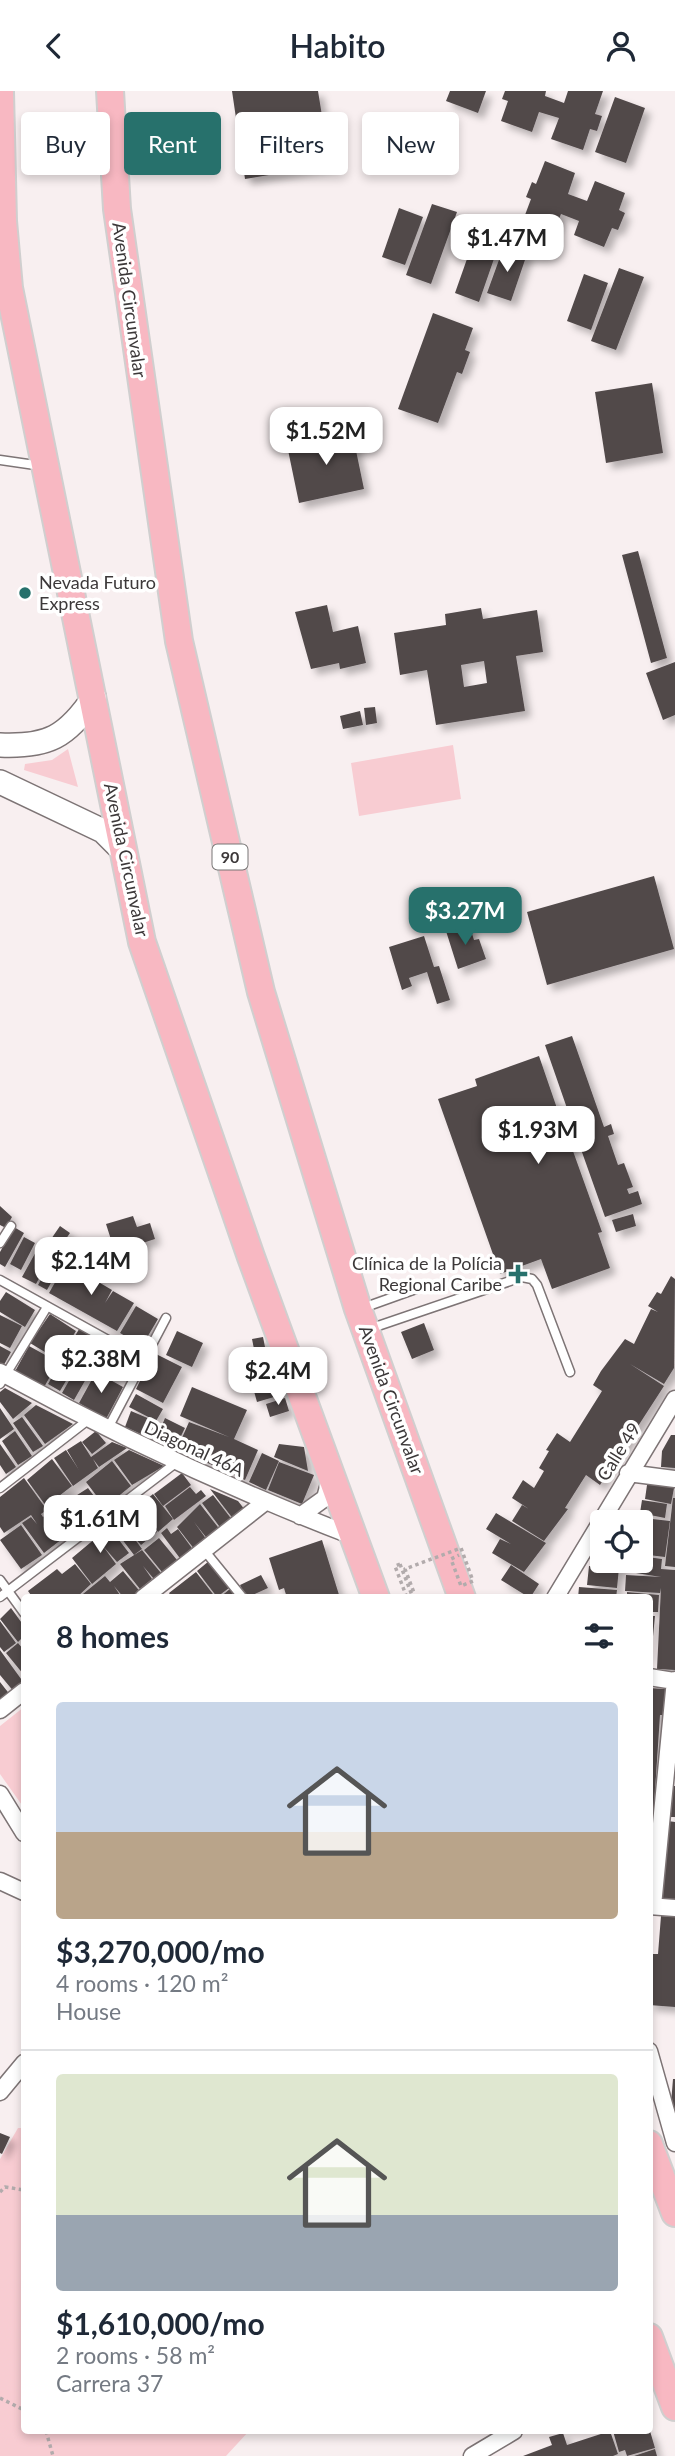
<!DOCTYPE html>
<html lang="en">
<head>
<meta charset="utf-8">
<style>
  body { margin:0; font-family:Lato,sans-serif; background:#f6f6f7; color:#1f2937; height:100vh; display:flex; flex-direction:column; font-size:26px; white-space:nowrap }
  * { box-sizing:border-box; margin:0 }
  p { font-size:23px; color:#747a83 }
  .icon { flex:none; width:38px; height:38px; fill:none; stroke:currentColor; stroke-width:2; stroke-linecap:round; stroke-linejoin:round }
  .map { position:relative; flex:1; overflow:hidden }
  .drawer { position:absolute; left:21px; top:1503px; width:632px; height:840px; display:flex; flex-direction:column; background:#fff; border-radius:7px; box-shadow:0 4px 10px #0003 }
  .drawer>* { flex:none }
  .guide { position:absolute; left:21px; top:21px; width:634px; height:63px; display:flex; gap:14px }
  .controls { position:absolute; left:590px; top:1419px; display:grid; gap:14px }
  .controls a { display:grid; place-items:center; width:63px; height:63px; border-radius:7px; background:#fff; box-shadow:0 4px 10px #0003; font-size:35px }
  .price { position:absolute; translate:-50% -60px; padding:0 16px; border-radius:14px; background:#fff; color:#222; font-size:23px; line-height:46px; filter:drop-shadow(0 2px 4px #0008) }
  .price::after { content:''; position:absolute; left:50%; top:42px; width:21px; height:16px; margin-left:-10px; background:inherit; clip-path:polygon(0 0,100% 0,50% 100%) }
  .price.current { background:#27716c; color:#fff }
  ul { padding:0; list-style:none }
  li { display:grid; align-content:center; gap:14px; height:371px; padding:0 35px }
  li+li { border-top:2px solid #e0e1e3 }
  li span { display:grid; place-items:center; height:217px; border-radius:7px; color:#555 }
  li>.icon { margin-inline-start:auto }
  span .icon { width:126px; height:126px; fill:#fffc; stroke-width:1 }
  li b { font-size:30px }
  h2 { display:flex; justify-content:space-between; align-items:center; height:84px; padding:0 35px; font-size:30px }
  .tag { padding:0 24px; border-radius:7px; background:#fff; box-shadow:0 4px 10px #0003; font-size:24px; line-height:63px }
  .tag.current { background:#27716c; color:#fff }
  header { display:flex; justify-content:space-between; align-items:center; height:91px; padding:0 35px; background:#fff; font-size:32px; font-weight:600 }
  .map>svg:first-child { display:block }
  .green { fill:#f8ccd2 }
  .building { fill:#51494a; fill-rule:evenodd; filter:url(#shadow) }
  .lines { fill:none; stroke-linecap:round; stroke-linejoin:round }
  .service-casing { stroke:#7d7475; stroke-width:11 }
  .minor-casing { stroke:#7d7475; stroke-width:19 }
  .secondary-casing { stroke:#7d7475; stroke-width:26 }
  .trunk-casing { stroke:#d0cfcf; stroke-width:30 }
  .path { stroke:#b2abac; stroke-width:3.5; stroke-dasharray:3.5 3.5; stroke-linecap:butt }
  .service { stroke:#fff; stroke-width:8 }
  .minor { stroke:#fff; stroke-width:16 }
  .secondary { stroke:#fff; stroke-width:23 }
  .trunk { stroke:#f8b8c2; stroke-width:26 }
  .path-bridge { stroke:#b2abac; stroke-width:3.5; stroke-dasharray:3.5 3.5; stroke-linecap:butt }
  .poi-dot { fill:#27716c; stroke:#fff; stroke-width:2.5 }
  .labels { text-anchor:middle; stroke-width:7; stroke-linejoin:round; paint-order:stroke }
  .shield { fill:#fff; stroke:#767474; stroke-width:2 }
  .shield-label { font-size:16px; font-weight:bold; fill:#3c3839 }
  .street-label { font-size:18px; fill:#3c3839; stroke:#fff }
  .poi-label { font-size:18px; fill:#3c3839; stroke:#fff; text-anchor:start }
</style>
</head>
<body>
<header><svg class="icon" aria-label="back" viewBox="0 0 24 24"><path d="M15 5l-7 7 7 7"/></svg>Habito<svg class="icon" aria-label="person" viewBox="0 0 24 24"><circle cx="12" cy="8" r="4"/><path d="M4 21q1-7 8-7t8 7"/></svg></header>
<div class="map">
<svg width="675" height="2365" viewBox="0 0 675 2365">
  <defs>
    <filter id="shadow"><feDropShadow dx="6" dy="6" stdDeviation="3.5" flood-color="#0004"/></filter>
  </defs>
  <rect width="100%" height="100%" fill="#f8eff0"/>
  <path class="green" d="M453 654 461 708 359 725 351 672Z
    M68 658 78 696 24 679 25 673 52 669Z
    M24 1616V1717L0 1683V1635Z
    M18 2037H24V2340H249L226 2365H0V2068Z"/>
  <path class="building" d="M232 0H318L330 74 245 88Z
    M450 0H486L478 22 446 10Z
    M505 0H546L545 5 564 12 568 0H603L595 23 602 25 597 40 590 38 583 59 551 48 559 27 539 21 532 41 501 30 508 10 502 8Z
    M615 6 645 17 626 72 595 61Z
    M545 70 575 82 568 103 587 110 595 90 625 102 619 119 625 122 618 139 612 137 604 156 574 144 579 130 561 123 556 135 525 124 531 108 526 106 532 91 536 93Z
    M432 113 457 121 431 193 406 184Z
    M399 117 423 126 405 174 382 166Z
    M480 131 504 139 479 211 455 202Z
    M504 155 527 163 511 210 487 202Z
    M619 177 644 186 616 259 591 250Z
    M584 183 608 192 591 239 567 230Z
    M433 222 473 237 465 259 470 261 462 283 457 281 438 332 398 318Z
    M652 292 663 362 606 372 595 301Z
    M323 339 334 342 337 348 353 345 364 398 299 412 288 359 311 353 313 345Z
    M638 460 667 567 651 572 622 464Z
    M327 514 333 541 358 535 366 572 340 578 339 572 311 578 295 521Z
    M481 517 483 528 537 519 543 561 516 565 525 620 436 634 427 579 400 584 394 542 446 534 445 523ZM484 570 487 592 464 596 461 574Z
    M675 571V624L663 629 646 582Z
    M375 616 377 632 366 634 364 617Z
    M360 620 363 634 343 638 340 625Z
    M654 785 674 858 547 894 527 821Z
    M469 833 474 849 479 848 486 868 458 878 446 840Z
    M424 845 434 876 439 875 450 909 437 913 427 881 409 887 412 895 402 899 389 856Z
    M572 945 604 1036 611 1033 614 1043 608 1045 618 1074 624 1072 633 1096 627 1098 629 1103 638 1100 642 1113 605 1126 572 1033 564 1035 602 1141 598 1142 610 1177 552 1198 541 1168 500 1183 438 1008 477 995 475 988 539 965 560 1026 569 1023 545 954Z
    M0 1115 12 1126 6 1137 0 1134Z
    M633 1123 636 1135 616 1141 612 1129Z
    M133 1125 137 1136 150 1132 155 1148 115 1161 106 1133Z
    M60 1135 70 1142 57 1161 47 1154Z
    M14 1136 24 1142 5 1176 0 1173V1161Z
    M24 1146 35 1152 21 1179 10 1173Z
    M38 1157 51 1165 36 1193 22 1186Z
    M54 1165 63 1170 47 1199 38 1194Z
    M66 1172 112 1199 105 1212 113 1200 134 1212 117 1240 49 1202Z
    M671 1185 675 1188 674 1277 664 1293 630 1273 664 1295 600 1394 586 1384 565 1417 568 1418 544 1450 512 1430 522 1414 529 1418 512 1407 523 1389 534 1397 544 1380 539 1377 549 1360 546 1359 557 1342 570 1351 602 1300 593 1294 601 1280 625 1248 634 1253 651 1218 658 1221 648 1215 657 1201 661 1203Z
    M6 1201 35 1219 25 1236 0 1221V1210Z
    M136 1215 158 1228 142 1255 120 1242Z
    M50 1223 76 1240 58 1269 30 1252Z
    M0 1224 22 1235 10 1257 0 1252Z
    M424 1232 434 1259 412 1268 401 1241Z
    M81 1235 106 1251 91 1278 64 1263Z
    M177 1240 203 1252 192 1276 166 1264Z
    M263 1246 265 1256 254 1258 252 1248Z
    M0 1255 11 1261 0 1281Z
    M29 1255 58 1271 42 1300 13 1284Z
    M109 1255 139 1270 128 1290 114 1282 111 1288 98 1282 102 1275 99 1274Z
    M268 1258 273 1279 249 1285 244 1264Z
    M154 1262 182 1276 163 1312 136 1298Z
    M64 1265 76 1273 60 1300 48 1293Z
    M78 1274 90 1281 74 1309 62 1302Z
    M272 1280 281 1304 257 1311 250 1286Z
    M96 1281 123 1296 106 1328 79 1312Z
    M192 1296 247 1319 234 1348 258 1359 245 1389 177 1358 189 1331 229 1346 180 1325Z
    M5 1297 32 1312 13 1328 0 1311V1301Z
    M136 1303 163 1318 156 1330 129 1316Z
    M285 1307 289 1320 270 1326 266 1313Z
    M36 1314 73 1333 45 1353 24 1324Z
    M0 1317 14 1338 0 1348Z
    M131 1320 157 1331 150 1347 125 1336Z
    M22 1326 43 1355 33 1361 13 1332Z
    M165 1327 185 1337 174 1359 155 1351Z
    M15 1340 32 1365 18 1374 2 1350Z
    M96 1340 106 1352 92 1363 82 1351Z
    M671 1344H675V1377L661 1376 662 1360Z
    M81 1350 91 1366 112 1351 127 1357 99 1376 93 1368 98 1377 73 1395 54 1367 66 1359 79 1379 67 1359Z
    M0 1353 16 1376 6 1383 0 1374Z
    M279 1353 304 1356 308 1380 274 1366Z
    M129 1359 164 1375 132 1394 114 1369Z
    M262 1362 279 1370 266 1399 249 1391Z
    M52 1368 72 1395 46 1415 27 1389Z
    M112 1370 131 1395 105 1416 86 1391Z
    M279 1371 314 1384 302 1413 268 1399Z
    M182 1382 191 1394 163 1415 154 1403Z
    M24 1387 47 1419 41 1423 43 1426 59 1413 60 1415 88 1397 106 1421 66 1452 62 1448 44 1462 22 1432 31 1426 37 1433 31 1424 4 1442 0 1436V1406Z
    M648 1387 675 1392 671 1413 645 1408Z
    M190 1396 196 1403 201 1399 206 1405 174 1429 165 1415Z
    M210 1398 238 1410 245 1419 234 1429Z
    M153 1403 173 1428 158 1441 138 1416Z
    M213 1404 233 1430 222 1439 202 1412Z
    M673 1407H675V1476L665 1475Z
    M642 1409 667 1413 665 1427 640 1422Z
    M200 1413 221 1440 209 1450 194 1431 207 1449 195 1459 177 1436Z
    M139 1420 157 1441 141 1454 128 1439 142 1458 134 1464 115 1439Z
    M496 1422 546 1452 524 1481 492 1462 500 1448 511 1453 486 1438Z
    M635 1426 670 1430 665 1466 640 1463V1432H635Z
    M21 1434 42 1464 21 1478 0 1449Z
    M109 1436 129 1462 117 1471 103 1455 116 1473 92 1493 72 1467Z
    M167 1437 171 1443 178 1438 194 1460 182 1470 161 1442Z
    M159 1447 177 1469 162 1481 144 1459Z
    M322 1449 340 1507H287L284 1497 279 1499 269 1467Z
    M142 1459 161 1482 154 1488 143 1475 152 1488 140 1498 120 1473Z
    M640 1465 662 1468 661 1478 675 1479V1579L657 1578 661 1497 660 1502 625 1500 626 1484 661 1486 636 1482Z
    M209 1470 229 1497 217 1506 197 1480Z
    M603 1470H624L623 1476 603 1474Z
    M75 1473 91 1493 76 1507H33L28 1500 57 1478 62 1483Z
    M511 1474 539 1493 530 1507 501 1489Z
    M589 1475 619 1477 617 1497 587 1494Z
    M123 1480 142 1503 138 1507H124L114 1495 122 1507H78L105 1485 110 1491Z
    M196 1481 216 1507H172L169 1502Z
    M261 1484 268 1497 246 1507 240 1494Z
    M579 1496 617 1499 616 1507H578Z
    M231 1497 239 1507H219Z
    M627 1501 659 1504 658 1521H649V1507H627Z
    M11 1517 24 1535V1545L18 1551 0 1528Z
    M649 1525H655L651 1566H649Z
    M0 1530 16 1552 4 1561 0 1556Z
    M18 1552 24 1559V1584L6 1562Z
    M0 1559 24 1592 15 1602 0 1584Z
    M0 1591 11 1605 0 1613Z
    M649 1597 668 1598 667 1624H660L653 1731 649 1730Z
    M673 1695H675V1726H670Z
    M668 1730 675 1731V1814H662Z
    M661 1825 675 1826V1916L649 1914 652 1863H658Z
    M673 1988H675V2026L670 2025Z
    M0 2042 10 2046 2 2063 0 2062Z
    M610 2340 618 2363 613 2365H523L552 2354 549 2346 563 2342 567 2354Z
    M613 2340H650L655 2357 627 2365 625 2359 619 2361Z
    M655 2358 657 2365H634Z"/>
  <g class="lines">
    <g class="service-casing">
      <path id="service" d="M0 369 42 375
        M0 1152 11 1135
        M0 1189 144 1269
        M360 1218 427 1194
        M369 1238 522 1186 532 1188 537 1194 570 1281
        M0 1293 47 1216
        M107 1339 166 1227
        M0 1397 88 1329
        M204 1459 243 1507
        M0 1489 24 1522
        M0 1506 177 1371"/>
    </g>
    <g class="minor-casing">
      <path id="minor" d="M0 1281C115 1344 232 1399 355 1446
        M628 1382 675 1388
        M300 1425 325 1407 331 1385
        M143 1507 265 1411
        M555 1507 675 1308
        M649 1586 675 1590
        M0 1619 24 1600
        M0 1703 24 1742
        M0 1790 24 1801
        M649 1815 675 1817
        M653 1815 675 1589
        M649 1960 675 2052
        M0 2001 24 1972
        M472 2365 514 2340"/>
    </g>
    <g class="secondary-casing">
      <path id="secondary" d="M0 654C48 656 67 646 94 606
        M0 691 103 740 123 760"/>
    </g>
    <g class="trunk-casing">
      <path id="trunk" d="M110 0 117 118 179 550 261 901 358 1218 462 1507
        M0 1 3 130 9 197 142 851 251 1166 376 1507
        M649 2053 675 2122
        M649 2246 675 2316"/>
    </g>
    <path class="path" d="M400 1473 395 1475 407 1507
      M400 1473 413 1507
      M0 2101 5 2096 24 2099
      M0 2307 24 2319
      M46 2340 53 2365"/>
    <use href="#service" class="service"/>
    <use href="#minor" class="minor"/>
    <use href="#secondary" class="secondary"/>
    <use href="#trunk" class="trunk"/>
    <path class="path-bridge" d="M416 1507 405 1478 461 1457 473 1490 461 1495 451 1468 459 1464"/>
  </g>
  <g class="poi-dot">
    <circle cx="25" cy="502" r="7"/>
    <path d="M514.5 1172.5h7v7h7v7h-7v7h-7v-7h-7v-7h7z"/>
  </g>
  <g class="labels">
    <rect class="shield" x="212.5" y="753.5" width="35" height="25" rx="5"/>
    <g class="shield-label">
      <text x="230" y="772">90</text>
    </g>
    <g class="street-label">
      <text transform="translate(129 209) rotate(82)" y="6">Avenida Circunvalar</text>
      <text transform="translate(126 769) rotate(78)" y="6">Avenida Circunvalar</text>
      <text transform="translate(391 1309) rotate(70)" y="6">Avenida Circunvalar</text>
      <text transform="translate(194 1358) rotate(25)" y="6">Diagonal 46A</text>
      <text transform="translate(619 1361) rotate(-58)" y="6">Calle 49</text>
    </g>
    <g class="poi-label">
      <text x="39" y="498">Nevada Futuro<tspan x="39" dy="21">Express</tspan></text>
      <text x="502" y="1179" text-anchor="end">Clínica de la Polícia<tspan x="502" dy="21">Regional Caribe</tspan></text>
    </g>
  </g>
</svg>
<div class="controls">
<a><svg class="icon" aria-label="locate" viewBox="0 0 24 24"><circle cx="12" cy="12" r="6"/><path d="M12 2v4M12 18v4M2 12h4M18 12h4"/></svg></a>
</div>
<b class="price" style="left:507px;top:183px">$1.47M</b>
<b class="price" style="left:326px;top:376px">$1.52M</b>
<b class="price current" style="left:465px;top:856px">$3.27M</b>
<b class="price" style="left:538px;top:1075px">$1.93M</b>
<b class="price" style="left:91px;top:1206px">$2.14M</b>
<b class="price" style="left:101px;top:1304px">$2.38M</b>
<b class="price" style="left:278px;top:1316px">$2.4M</b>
<b class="price" style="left:100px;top:1464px">$1.61M</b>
<div class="guide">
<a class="tag">Buy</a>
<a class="tag current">Rent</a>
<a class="tag">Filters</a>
<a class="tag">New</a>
</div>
<section class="drawer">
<h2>8 homes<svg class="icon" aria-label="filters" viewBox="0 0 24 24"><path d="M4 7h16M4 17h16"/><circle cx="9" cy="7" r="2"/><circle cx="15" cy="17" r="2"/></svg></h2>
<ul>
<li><span style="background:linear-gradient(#c9d6e8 60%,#b9a48a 0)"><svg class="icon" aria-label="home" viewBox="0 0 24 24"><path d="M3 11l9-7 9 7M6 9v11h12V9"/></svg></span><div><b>$3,270,000/mo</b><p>4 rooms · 120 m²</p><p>House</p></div></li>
<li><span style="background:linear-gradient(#dfe7d0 65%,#9aa5b1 0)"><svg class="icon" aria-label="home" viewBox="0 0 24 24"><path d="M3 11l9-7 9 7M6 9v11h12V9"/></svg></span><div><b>$1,610,000/mo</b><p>2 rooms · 58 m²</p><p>Carrera 37</p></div></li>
</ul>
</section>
</div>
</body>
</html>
